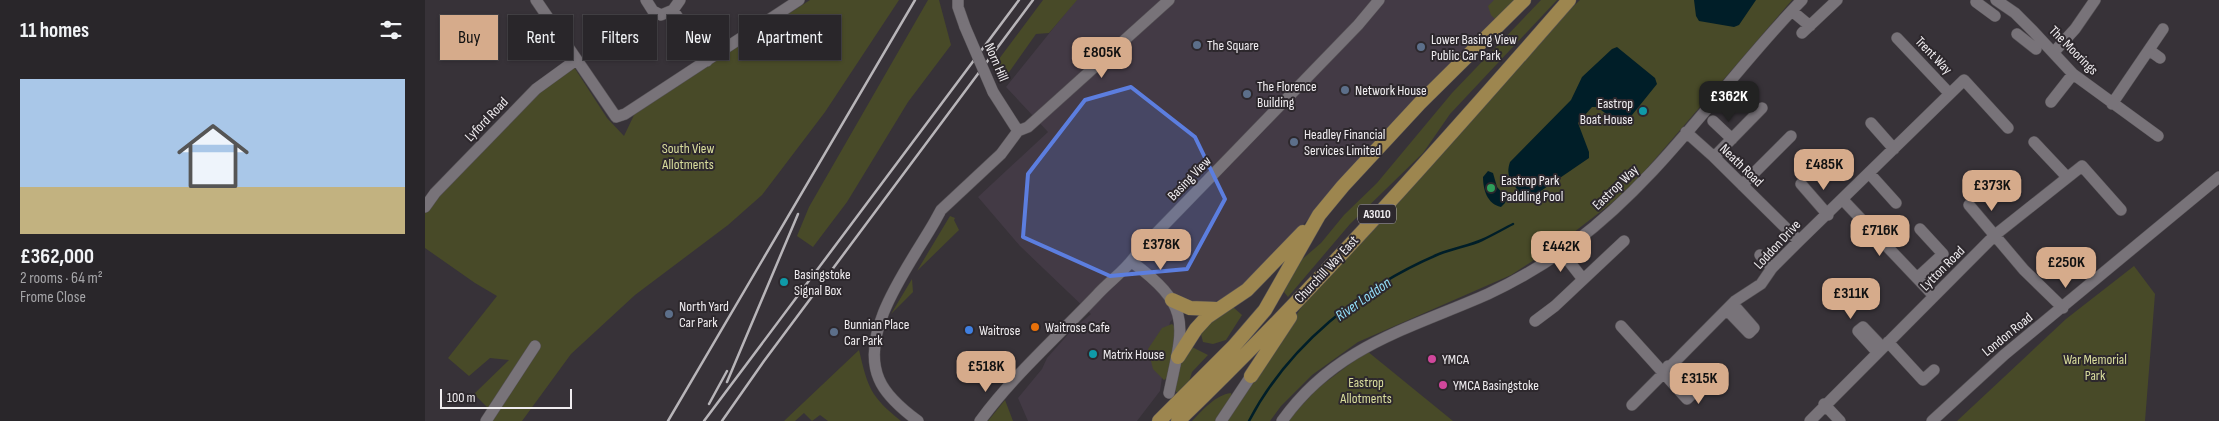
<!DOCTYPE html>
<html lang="en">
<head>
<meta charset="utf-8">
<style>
  body { margin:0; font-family:"Sofia Sans Condensed",sans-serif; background:#312e32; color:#f1f3f6; height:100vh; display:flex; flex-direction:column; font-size:19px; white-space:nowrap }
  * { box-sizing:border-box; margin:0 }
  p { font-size:16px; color:#a5a5a8 }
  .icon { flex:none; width:28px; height:28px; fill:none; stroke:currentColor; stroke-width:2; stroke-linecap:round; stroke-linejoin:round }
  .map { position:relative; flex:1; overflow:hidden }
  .panel { display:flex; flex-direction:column; background:#29262a; width:425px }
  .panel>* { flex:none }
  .banner { position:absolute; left:15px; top:15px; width:475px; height:45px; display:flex; gap:10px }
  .scale { position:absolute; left:15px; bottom:12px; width:132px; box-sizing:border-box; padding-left:5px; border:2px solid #f0edf0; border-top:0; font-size:14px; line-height:18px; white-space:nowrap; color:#f0edf0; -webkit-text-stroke:4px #2d282d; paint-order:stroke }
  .price { position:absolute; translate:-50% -42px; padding:0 11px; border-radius:10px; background:#d6ab8b; color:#111; font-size:16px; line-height:32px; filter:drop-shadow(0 1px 2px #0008) }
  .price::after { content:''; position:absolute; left:50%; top:30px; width:15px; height:11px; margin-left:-8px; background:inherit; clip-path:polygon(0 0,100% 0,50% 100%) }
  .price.on { background:#222; color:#fff }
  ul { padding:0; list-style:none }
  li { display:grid; align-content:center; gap:10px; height:265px; padding:0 20px }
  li+li { border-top:1px solid #454347 }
  li span { display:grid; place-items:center; height:155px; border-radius:0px; color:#555 }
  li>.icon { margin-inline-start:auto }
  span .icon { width:90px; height:90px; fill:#fffc; stroke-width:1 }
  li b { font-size:21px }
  h2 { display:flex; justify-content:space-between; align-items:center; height:60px; padding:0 20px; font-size:21px }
  .tag { padding:0 18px; border-radius:0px; background:#29262a; box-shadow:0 1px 4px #0004,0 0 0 1px #454347; font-size:18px; line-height:45px }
  .tag.on { background:#d6ab8b; color:#111 }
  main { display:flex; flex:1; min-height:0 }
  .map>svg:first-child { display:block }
  .built { fill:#433a45 }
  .green { fill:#484a28 }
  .water { fill:#001e28 }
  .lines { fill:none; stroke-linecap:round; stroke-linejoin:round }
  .stream { stroke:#001e28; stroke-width:2.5 }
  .minor-casing { stroke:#555155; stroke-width:12 }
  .major-casing { stroke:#555155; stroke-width:15 }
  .minor { stroke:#787379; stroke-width:11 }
  .major { stroke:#9d864f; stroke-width:14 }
  .rail { stroke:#b8b5b9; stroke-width:2.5 }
  .minor-bridge-casing { stroke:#555155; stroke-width:12; stroke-linecap:butt }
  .minor-bridge { stroke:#787379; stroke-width:11 }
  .marked { fill:#5c7edf; fill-opacity:0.2; stroke:#5c7edf; stroke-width:4; stroke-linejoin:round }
  .service-dot { fill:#5c6f8a; stroke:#2d282d; stroke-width:2 }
  .culture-dot { fill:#0f9aa8; stroke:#2d282d; stroke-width:2 }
  .leisure-dot { fill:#2e9e5b; stroke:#2d282d; stroke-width:2 }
  .food-dot { fill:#e8710a; stroke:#2d282d; stroke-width:2 }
  .shop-dot { fill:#3f7fe0; stroke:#2d282d; stroke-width:2 }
  .hotel-dot { fill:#d1479c; stroke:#2d282d; stroke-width:2 }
  .labels { text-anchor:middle; stroke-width:4; stroke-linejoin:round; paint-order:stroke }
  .shield { fill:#2d282d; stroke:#b6b2b6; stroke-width:1 }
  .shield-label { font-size:12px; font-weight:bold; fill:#f0edf0 }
  .poi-label { font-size:14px; fill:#f0edf0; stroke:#2d282d; text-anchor:start }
  .street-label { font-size:14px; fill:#f0edf0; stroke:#2d282d }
  .park-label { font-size:14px; fill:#d9dd9d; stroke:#2d282d }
  .water-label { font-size:15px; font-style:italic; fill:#93dffa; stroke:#2d282d }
</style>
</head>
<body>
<main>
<section class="panel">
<h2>11 homes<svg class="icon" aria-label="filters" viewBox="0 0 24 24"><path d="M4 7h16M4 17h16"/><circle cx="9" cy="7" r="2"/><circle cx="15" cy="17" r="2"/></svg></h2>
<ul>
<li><span style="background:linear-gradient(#a9c7e8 70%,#c2b280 0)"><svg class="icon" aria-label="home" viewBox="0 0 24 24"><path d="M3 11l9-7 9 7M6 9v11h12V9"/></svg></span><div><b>£362,000</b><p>2 rooms · 64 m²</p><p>Frome Close</p></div></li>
</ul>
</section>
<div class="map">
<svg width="1794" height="421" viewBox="0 0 1794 421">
  <rect width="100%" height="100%" fill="#373238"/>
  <path class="built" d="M651 0H1092L985 107 835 272 808 296 781 304 764 303 745 322 735 391 712 421H603L593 398 617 369 622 358 646 331 666 314 595 246 553 197 623 132 581 87Z"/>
  <path class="green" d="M385 0H474L400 112 337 195 303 225 210 295 146 354 97 421H66L64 409 49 394 84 360 65 358 44 376 23 358 72 296 50 283 0 248V211L71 132 147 64 182 118 199 136 210 113Z
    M503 0H514L526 45 483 102 422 202 388 247 372 236 384 207Z
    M618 0H652L624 33 611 34 577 82 568 67Z
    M1069 0H1093L1073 22 1066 15 1063 6Z
    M1116 0H1132L1025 114 998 153 925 224 863 297 859 292 874 262 896 243 919 215 952 183 1027 93Z
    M1155 0H1367L1212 180 1188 202 1131 246 1086 275 933 342 887 375 856 406 845 421H800L878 305 1123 31Z
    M525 216 530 218 529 220 534 230 492 271Z
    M1709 266 1730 294 1720 421H1532L1641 319Z
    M487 279 488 292 466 314Z
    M808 307 817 315 801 340 788 344 778 342 775 330Z
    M747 324 750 327 745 376 739 380 728 369 723 349 737 328Z
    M767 347 783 355 767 372 764 382 755 393 751 392 748 383 757 352Z
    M434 350C443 388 445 396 476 421H403L395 415 387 421 379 413 370 421H359Z
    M942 351 1028 421H862L893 388Z
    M806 393 807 396 792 421H767C778 410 790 395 806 393Z
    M580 400 588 421H563Z"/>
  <path class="water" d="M1269 0H1331L1314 25 1309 27 1274 21 1271 16Z
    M1192 47 1230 78 1232 84 1199 125H1196L1172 107H1167L1153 123 1164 152V158L1107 197 1101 198C1090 187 1079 179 1085 162L1146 100 1157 77 1187 49Z
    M1063 171 1068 173 1072 187 1082 198 1080 203 1076 207C1062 204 1058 189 1058 177Z"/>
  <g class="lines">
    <path class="stream" d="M824 421C863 346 936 287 1014 254 1028 248 1044 246 1057 240 1068 235 1078 229 1088 224"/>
    <g class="minor-casing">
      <path id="minor" d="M111 0 191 117 200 114 374 0
        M221 0 228 11 236 15 248 10 255 0
        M533 0V7L540 27
        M1571 0 1590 13 1608 31 1648 74 1733 136
        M1551 2 1570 16
        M248 10 282 61
        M1367 11 1385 26
        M1377 33 1412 0
        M1592 34 1611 49
        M1472 38 1524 93
        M1724 50 1735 58
        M1629 52 1650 29 1670 0
        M568 92 593 131
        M1626 102 1648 74
        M1687 104 1738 29
        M1288 121 1307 139
        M1446 123 1469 149
        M1261 132 1289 157 1374 241
        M1609 142 1642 177
        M1289 157 1337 108
        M1444 173 1471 203
        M1376 184 1403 215
        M1317 185 1366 136
        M1418 200 1509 296
        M1544 205 1599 270 1638 308
        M0 207 10 193 111 89 151 60
        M1136 251 1157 278
        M1335 255 1347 268
        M707 262C769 308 758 326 744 393
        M1492 278 1518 254 1495 229
        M1302 310 1324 333 1329 328 1308 304
        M1110 321 1130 306 1199 241
        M1196 326 1262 399 1268 393 1243 366
        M1463 342 1498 380 1509 370
        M1452 352 1433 331 1438 327 1457 347
        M1399 404 1415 421
        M1207 405 1310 301 1336 284 1347 268 1374 241 1539 80 1583 128
        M61 421 110 346
        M493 421C478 410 461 396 454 379 433 330 487 262 510 221L516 210 576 154 593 131 603 127 744 0
        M555 421C588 376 632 337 671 296 684 281 703 269 713 252L933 25 954 0
        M796 421 826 376
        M857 421C910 346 984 329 1063 294 1093 280 1123 262 1150 242 1239 175 1300 79 1377 0
        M1385 421 1570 235 1657 166 1696 210
        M1507 421 1579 355 1794 177"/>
    </g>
    <g class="major-casing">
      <path id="major" d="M747 300 765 308 792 309
        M753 357 771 329 782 317 822 290 878 232
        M826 376 865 317
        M734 421 809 346 840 310 894 215 918 186 995 103 1099 0
        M753 421C891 288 1018 144 1144 0"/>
    </g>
    <use href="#minor" class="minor"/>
    <use href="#major" class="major"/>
    <path class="rail" d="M302 382 373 214
      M284 404 302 371
      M243 421 490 0
      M279 421 594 0
      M297 421 339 361 608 0"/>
    <g class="minor-bridge-casing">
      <path id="minor-bridge" d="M540 27 568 92"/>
    </g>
    <use href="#minor-bridge" class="minor-bridge"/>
  </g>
  <path class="marked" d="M706 87 770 137 800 199 762 269 685 276 598 237 603 174 660 100Z"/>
  <g class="service-dot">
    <circle cx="772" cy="45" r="5"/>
    <circle cx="996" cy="47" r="5"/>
    <circle cx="920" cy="90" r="5"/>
    <circle cx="822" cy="94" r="5"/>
    <circle cx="869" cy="142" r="5"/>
    <circle cx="244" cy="314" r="5"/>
    <circle cx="409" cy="332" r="5"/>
  </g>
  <g class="culture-dot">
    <circle cx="1218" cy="111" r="5"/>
    <circle cx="359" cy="282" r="5"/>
    <circle cx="668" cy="354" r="5"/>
  </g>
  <circle class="leisure-dot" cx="1066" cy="188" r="5"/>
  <circle class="food-dot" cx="610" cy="327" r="5"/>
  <circle class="shop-dot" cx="544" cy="330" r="5"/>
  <g class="hotel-dot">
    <circle cx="1007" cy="359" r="5"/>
    <circle cx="1018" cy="385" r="5"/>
  </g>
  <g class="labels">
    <rect class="shield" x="933" y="204.5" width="38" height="19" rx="4"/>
    <g class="shield-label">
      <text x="952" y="218">A3010</text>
    </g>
    <g class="poi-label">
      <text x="1006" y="44">Lower Basing View<tspan x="1006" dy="16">Public Car Park</tspan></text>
      <text x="782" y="50">The Square</text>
      <text x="832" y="91">The Florence<tspan x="832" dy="16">Building</tspan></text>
      <text x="930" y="95">Network House</text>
      <text x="1208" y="108" text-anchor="end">Eastrop<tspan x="1208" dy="16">Boat House</tspan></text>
      <text x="879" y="139">Headley Financial<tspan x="879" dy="16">Services Limited</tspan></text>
      <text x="1076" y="185">Eastrop Park<tspan x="1076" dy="16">Paddling Pool</tspan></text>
      <text x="369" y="279">Basingstoke<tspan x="369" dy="16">Signal Box</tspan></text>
      <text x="254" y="311">North Yard<tspan x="254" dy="16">Car Park</tspan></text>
      <text x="419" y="329">Bunnian Place<tspan x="419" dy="16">Car Park</tspan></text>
      <text x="620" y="332">Waitrose Cafe</text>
      <text x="554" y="335">Waitrose</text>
      <text x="678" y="359">Matrix House</text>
      <text x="1017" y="364">YMCA</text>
      <text x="1028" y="390">YMCA Basingstoke</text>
    </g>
    <g class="street-label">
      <text transform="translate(1649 50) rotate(45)" y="5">The Moorings</text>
      <text transform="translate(1509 55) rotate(46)" y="5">Trent Way</text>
      <text transform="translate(572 62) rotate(67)" y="5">Norn Hill</text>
      <text transform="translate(61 119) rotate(-46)" y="5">Lyford Road</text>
      <text transform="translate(1317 165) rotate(44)" y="5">Neath Road</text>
      <text transform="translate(764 178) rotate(-46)" y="5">Basing View</text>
      <text transform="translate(1190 187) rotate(-44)" y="5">Eastrop Way</text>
      <text transform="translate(1352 244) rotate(-47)" y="5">Loddon Drive</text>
      <text transform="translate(1517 268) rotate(-45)" y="5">Lytton Road</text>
      <text transform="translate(901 269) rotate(-47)" y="5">Churchill Way East</text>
      <text transform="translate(1582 334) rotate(-39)" y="5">London Road</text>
    </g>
    <g class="park-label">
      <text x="263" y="153">South View<tspan x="263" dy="16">Allotments</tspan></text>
      <text x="1670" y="364">War Memorial<tspan x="1670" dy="16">Park</tspan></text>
      <text x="941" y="387">Eastrop<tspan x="941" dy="16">Allotments</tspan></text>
    </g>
    <g class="water-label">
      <text transform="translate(938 299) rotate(-35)" y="5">River Loddon</text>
    </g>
  </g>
</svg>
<div class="scale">100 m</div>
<b class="price" style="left:677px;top:79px">£805K</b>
<b class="price on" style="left:1304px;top:123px">£362K</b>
<b class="price" style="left:1399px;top:191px">£485K</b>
<b class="price" style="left:1567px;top:212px">£373K</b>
<b class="price" style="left:1455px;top:257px">£716K</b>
<b class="price" style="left:736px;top:271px">£378K</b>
<b class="price" style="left:1136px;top:273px">£442K</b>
<b class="price" style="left:1641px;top:289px">£250K</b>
<b class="price" style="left:1426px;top:320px">£311K</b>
<b class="price" style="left:561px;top:393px">£518K</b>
<b class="price" style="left:1274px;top:405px">£315K</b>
<div class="banner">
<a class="tag on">Buy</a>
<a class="tag">Rent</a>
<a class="tag">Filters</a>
<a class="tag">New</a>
<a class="tag">Apartment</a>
</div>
</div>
</main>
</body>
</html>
